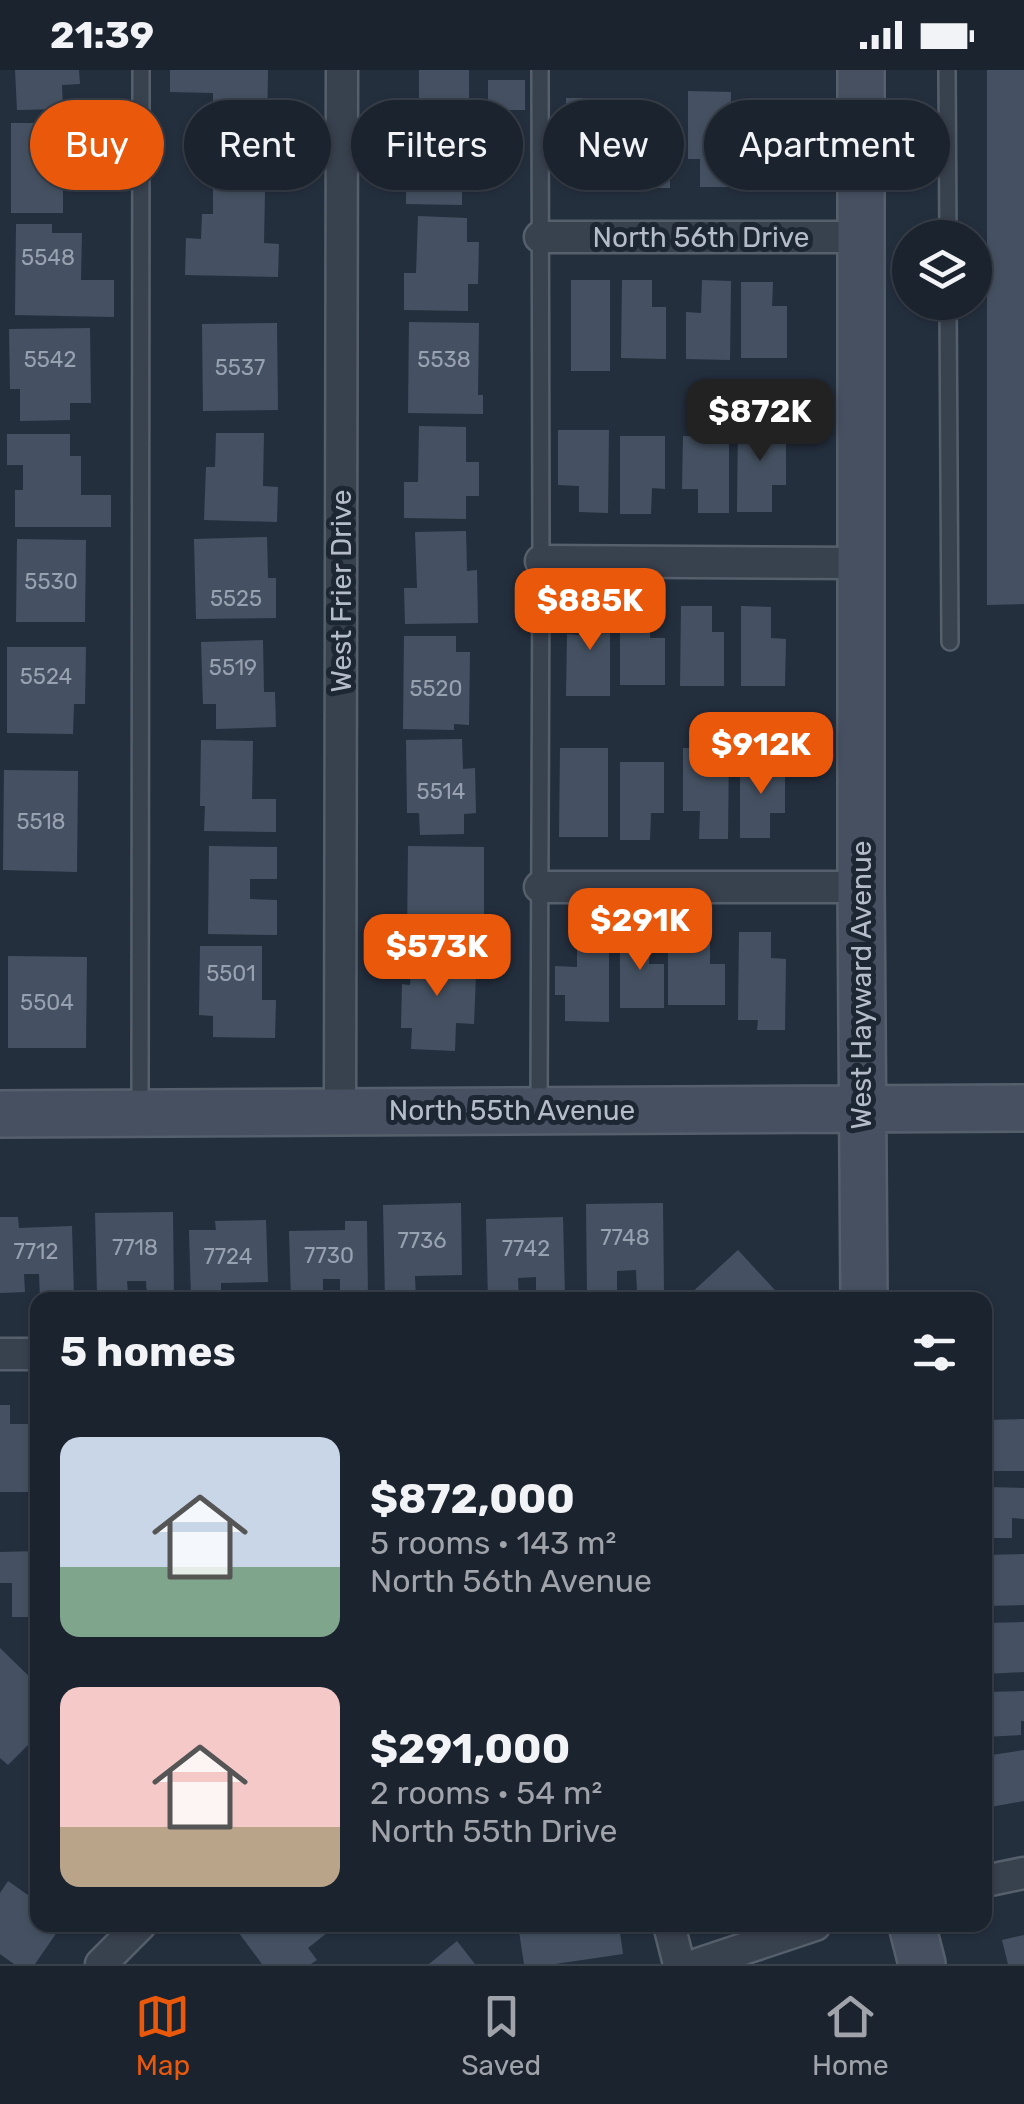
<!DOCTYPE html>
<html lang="en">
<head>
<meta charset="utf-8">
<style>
  body { margin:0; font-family:Rubik,sans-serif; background:#242b36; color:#f1f3f6; height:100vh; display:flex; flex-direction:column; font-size:38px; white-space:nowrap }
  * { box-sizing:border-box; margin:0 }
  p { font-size:32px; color:#a0a4aa }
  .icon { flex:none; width:55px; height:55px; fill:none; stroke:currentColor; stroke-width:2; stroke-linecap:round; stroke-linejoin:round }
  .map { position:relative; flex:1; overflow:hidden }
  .side { position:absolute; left:30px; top:1222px; width:962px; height:640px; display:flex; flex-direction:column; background:#1b232e; border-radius:20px; box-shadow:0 2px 8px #0004,0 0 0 2px #39404a }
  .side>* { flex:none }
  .banner { position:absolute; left:30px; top:30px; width:965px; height:90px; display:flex; gap:20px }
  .buttons { position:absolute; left:892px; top:150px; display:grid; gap:20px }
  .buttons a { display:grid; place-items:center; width:100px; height:100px; border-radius:50%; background:#1b232e; box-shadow:0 2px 8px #0004,0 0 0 2px #39404a; font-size:50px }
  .price { position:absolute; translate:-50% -85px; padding:0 22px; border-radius:20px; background:#ea580c; color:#fff; font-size:32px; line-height:65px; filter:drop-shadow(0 2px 5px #0008) }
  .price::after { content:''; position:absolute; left:50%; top:60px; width:30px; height:22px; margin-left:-15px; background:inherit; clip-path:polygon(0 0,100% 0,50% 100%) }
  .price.active { background:#222; color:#fff }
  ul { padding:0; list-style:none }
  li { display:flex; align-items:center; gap:30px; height:250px; padding:0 30px }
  li span { display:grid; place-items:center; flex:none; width:280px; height:200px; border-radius:20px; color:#555 }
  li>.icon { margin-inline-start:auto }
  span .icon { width:120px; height:120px; fill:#fffc; stroke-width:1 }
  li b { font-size:42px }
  h2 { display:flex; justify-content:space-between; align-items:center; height:120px; padding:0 30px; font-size:42px }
  .chip { padding:0 35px; border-radius:45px; background:#1b232e; box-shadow:0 2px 8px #0004,0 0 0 2px #39404a; font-size:35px; line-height:90px }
  .chip.active { background:#ea580c; color:#fff }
  .status { display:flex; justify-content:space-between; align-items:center; height:70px; padding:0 50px; background:#1b232e; direction:ltr }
  .status svg { height:28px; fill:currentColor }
  .tab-bar { display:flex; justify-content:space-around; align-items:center; height:140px; border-top:2px solid #39404a; background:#1b232e; font-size:28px; color:#a0a4aa }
  .tab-bar a { display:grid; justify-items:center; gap:5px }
  .tab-bar .active { color:#ea580c }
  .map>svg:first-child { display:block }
  .building { fill:#455162 }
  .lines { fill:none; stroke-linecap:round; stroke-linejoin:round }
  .lane-casing { stroke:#565f6c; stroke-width:20 }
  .street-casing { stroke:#565f6c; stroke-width:35 }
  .secondary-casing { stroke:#565f6c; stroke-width:50 }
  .lane { stroke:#38414e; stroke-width:15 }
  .street { stroke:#38414e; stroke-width:30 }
  .secondary { stroke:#465061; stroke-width:45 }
  .labels { text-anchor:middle; stroke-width:10; stroke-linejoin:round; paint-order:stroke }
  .number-label { font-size:22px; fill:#98a1af }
  .street-label { font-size:28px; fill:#b4bcc9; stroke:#1d2633 }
</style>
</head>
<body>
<div class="status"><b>21:39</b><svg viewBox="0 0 49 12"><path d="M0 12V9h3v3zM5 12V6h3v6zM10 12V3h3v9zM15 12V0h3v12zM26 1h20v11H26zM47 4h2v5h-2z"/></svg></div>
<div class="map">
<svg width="1024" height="1894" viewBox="0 0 1024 1894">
  <rect width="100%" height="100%" fill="#242f3e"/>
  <path class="building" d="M15 0H79L80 14 62 15 63 39 17 40Z
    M170 0H268L267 63 213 62V23L170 22Z
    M419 0H469V32H419Z
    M987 0H1024V534L987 535Z
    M488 10H525V40H488Z
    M688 21 731 22 730 117H700V89H688Z
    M566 28H610V116H579V94H566Z
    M626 41H670V118H637L638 94H626Z
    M741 41H787V92H773V119H741Z
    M407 44 475 45 474 113H462V135L406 134Z
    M11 53H64V77H79V119H63V143H11Z
    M92 54 127 55 126 92H91Z
    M213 119 265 120 264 173 279 174 278 207 185 205 186 168 201 169 202 144H213Z
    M418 146 467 148V172H479L478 214H468V241L404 240V203H416Z
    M16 154H52V163H82L81 210H114V247L15 245Z
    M571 210H610V301H571Z
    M622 210H652V237H666V289L621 288Z
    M702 210 731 211 730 290 686 289V242L701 243Z
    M741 212H773L772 236H787V288H741Z
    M409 252 479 253 478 325H483V344L408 343Z
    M277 253 278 340 203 341 202 254Z
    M90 258 91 333H70V350L20 351V319H10L9 259Z
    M738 352 786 353V415H772V442H737Z
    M419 356 466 357V392H479V426H466V449L404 448V412H418Z
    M558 360H609L608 443 579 442V416L558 415Z
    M216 363H264L263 416 278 417 277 452 204 450 206 397H215Z
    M7 364H70V386H81V425H111V457H15V420H23V395H7Z
    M620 366H665V419L652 418 651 444H620Z
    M683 366 729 367V443H698V419H682Z
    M466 461 467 501 477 500 478 553 405 554 404 518H417L415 462Z
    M267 467 268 508H276V548L196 549 194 469Z
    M17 469 86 470 85 552H16Z
    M579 534H610V626H566L567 564 579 565Z
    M620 536 650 537V568H665V615H620Z
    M681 536H712V562H724V616H680Z
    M741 536 771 537V568L786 569 785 616H741Z
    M404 566H456V582H470L469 655 454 654V660L403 659Z
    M263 570 264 622H275L276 657 216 659V634H203L201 572Z
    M7 577H86L85 634H74L73 664 7 663Z
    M462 669 463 699 475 698 476 743 464 744V764L420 765 419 743H407L406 670Z
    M201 670 253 671 252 729H276V762L204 761 205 736H200Z
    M560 678H608V767H559Z
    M683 678 729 679 728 769H699L700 741H683Z
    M620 692H664V743H651L650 770H620Z
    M740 692H785V743H770V768H740Z
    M4 700 78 701 77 802 3 800Z
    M209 776 277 777V809H250V829L277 830V865L208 864Z
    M408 776 484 777V870L407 869Z
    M577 860 609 861V952L565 951V925H555V896L577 897Z
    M668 860H710V894H725V935H668Z
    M620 861H650L649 894H664V938H620Z
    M739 862H771V888L786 889 785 960H757L758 950H738Z
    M412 875 456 877 455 903 476 904 474 954 456 953 455 981 411 979 412 958H401L402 914 410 915Z
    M200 876H262V930H276L275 968 213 967V946L199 945Z
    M8 886 87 887 86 978H8Z
    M461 1133 462 1205 415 1206 416 1228 385 1229 383 1135Z
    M663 1133 664 1222H637L636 1200 617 1201V1220L587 1221 586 1134Z
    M173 1142 174 1229 147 1230 146 1211H127L128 1223H97L95 1143Z
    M0 1147H18L19 1158 72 1156 74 1227 40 1228 39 1204H24L25 1222 0 1223Z
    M563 1147 565 1227 536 1228V1207L518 1208 519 1229H488L486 1149Z
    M266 1150 268 1212 221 1213V1229H191L189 1160H216L215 1151Z
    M345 1151H367L368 1228 340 1229V1209H323V1228L291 1229 289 1161 345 1160Z
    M738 1180 784 1230H692L688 1226Z
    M0 1335H10V1354H29V1335H38V1422H0Z
    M1024 1349V1401H985V1350Z
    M985 1417 1024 1418V1449L1012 1448V1468H985Z
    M38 1481V1547H12V1513H0V1482Z
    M1024 1484V1535L985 1536V1485Z
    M1024 1552V1602L985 1604V1553Z
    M0 1578 38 1615V1665L8 1695 0 1688Z
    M1024 1621V1651H1021V1665L985 1667V1622Z
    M1024 1680V1731L985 1738V1686Z
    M8 1811 38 1832V1855H62L35 1894H14L0 1884V1823Z
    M233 1855H329L332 1859 308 1878 317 1890 311 1894H262Z
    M518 1855H584L585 1861 619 1855 623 1884 555 1894H524Z
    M1024 1865V1894H1008L1002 1870Z
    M457 1871 475 1894H429Z"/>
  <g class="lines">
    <g class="lane-casing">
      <path id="lane" d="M947 0 948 168
        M948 232 950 572
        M539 1036 541 491 540 0
        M140 1038 141 0"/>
    </g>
    <g class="street-casing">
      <path id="street" d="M540 167H862
        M541 491 861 493
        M540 817H861
        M340 1042 342 0
        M0 1284H38
        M985 1811 1024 1803
        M669 1855 679 1894
        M101 1894 140 1855
        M698 1894 815 1855"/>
    </g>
    <g class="secondary-casing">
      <path id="secondary" d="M861 0V817L864 1230
        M0 1044 1024 1038
        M912 1855 922 1894"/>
    </g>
    <use href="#lane" class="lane"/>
    <use href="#street" class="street"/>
    <use href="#secondary" class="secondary"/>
  </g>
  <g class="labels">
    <g class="number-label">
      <text x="48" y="195">5548</text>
      <text x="50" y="297">5542</text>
      <text x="444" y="297">5538</text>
      <text x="240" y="305">5537</text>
      <text x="51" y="519">5530</text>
      <text x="236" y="536">5525</text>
      <text x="233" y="605">5519</text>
      <text x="46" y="614">5524</text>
      <text x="436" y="626">5520</text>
      <text x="441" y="729">5514</text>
      <text x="41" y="759">5518</text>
      <text x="231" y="911">5501</text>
      <text x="47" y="940">5504</text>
      <text x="625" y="1175">7748</text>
      <text x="422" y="1178">7736</text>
      <text x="135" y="1185">7718</text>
      <text x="526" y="1186">7742</text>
      <text x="36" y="1189">7712</text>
      <text x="329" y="1193">7730</text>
      <text x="228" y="1194">7724</text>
    </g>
    <g class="street-label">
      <text x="701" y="177">North 56th Drive</text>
      <text transform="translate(341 521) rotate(-90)" y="10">West Frier Drive</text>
      <text transform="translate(861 915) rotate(-90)" y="10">West Hayward Avenue</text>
      <text x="512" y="1050">North 55th Avenue</text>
    </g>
  </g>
</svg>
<div class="buttons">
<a><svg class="icon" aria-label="layers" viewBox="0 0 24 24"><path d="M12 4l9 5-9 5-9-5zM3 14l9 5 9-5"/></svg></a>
</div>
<b class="price active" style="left:760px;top:394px">$872K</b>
<b class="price" style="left:590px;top:583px">$885K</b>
<b class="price" style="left:761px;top:727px">$912K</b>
<b class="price" style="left:640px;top:903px">$291K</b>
<b class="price" style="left:437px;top:929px">$573K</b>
<div class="banner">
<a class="chip active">Buy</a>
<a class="chip">Rent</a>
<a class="chip">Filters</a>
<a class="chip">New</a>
<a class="chip">Apartment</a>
</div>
<section class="side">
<h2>5 homes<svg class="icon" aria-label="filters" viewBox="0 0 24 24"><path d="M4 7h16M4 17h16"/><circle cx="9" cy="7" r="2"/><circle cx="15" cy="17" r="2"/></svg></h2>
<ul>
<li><span style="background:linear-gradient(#c9d6e8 65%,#7fa58c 0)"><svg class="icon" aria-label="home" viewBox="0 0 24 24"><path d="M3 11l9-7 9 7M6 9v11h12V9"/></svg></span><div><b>$872,000</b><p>5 rooms · 143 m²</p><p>North 56th Avenue</p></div></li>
<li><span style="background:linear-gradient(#f6c9c9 70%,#b9a48a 0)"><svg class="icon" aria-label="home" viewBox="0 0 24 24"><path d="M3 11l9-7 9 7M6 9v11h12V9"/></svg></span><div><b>$291,000</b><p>2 rooms · 54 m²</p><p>North 55th Drive</p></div></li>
</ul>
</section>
</div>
<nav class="tab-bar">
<a class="active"><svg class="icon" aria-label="map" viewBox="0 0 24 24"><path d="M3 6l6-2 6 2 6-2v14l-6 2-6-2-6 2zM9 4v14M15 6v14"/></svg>Map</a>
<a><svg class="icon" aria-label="saved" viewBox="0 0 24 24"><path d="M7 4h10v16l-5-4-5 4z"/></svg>Saved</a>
<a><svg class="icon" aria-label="home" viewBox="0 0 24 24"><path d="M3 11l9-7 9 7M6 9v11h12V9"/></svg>Home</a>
</nav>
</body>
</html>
